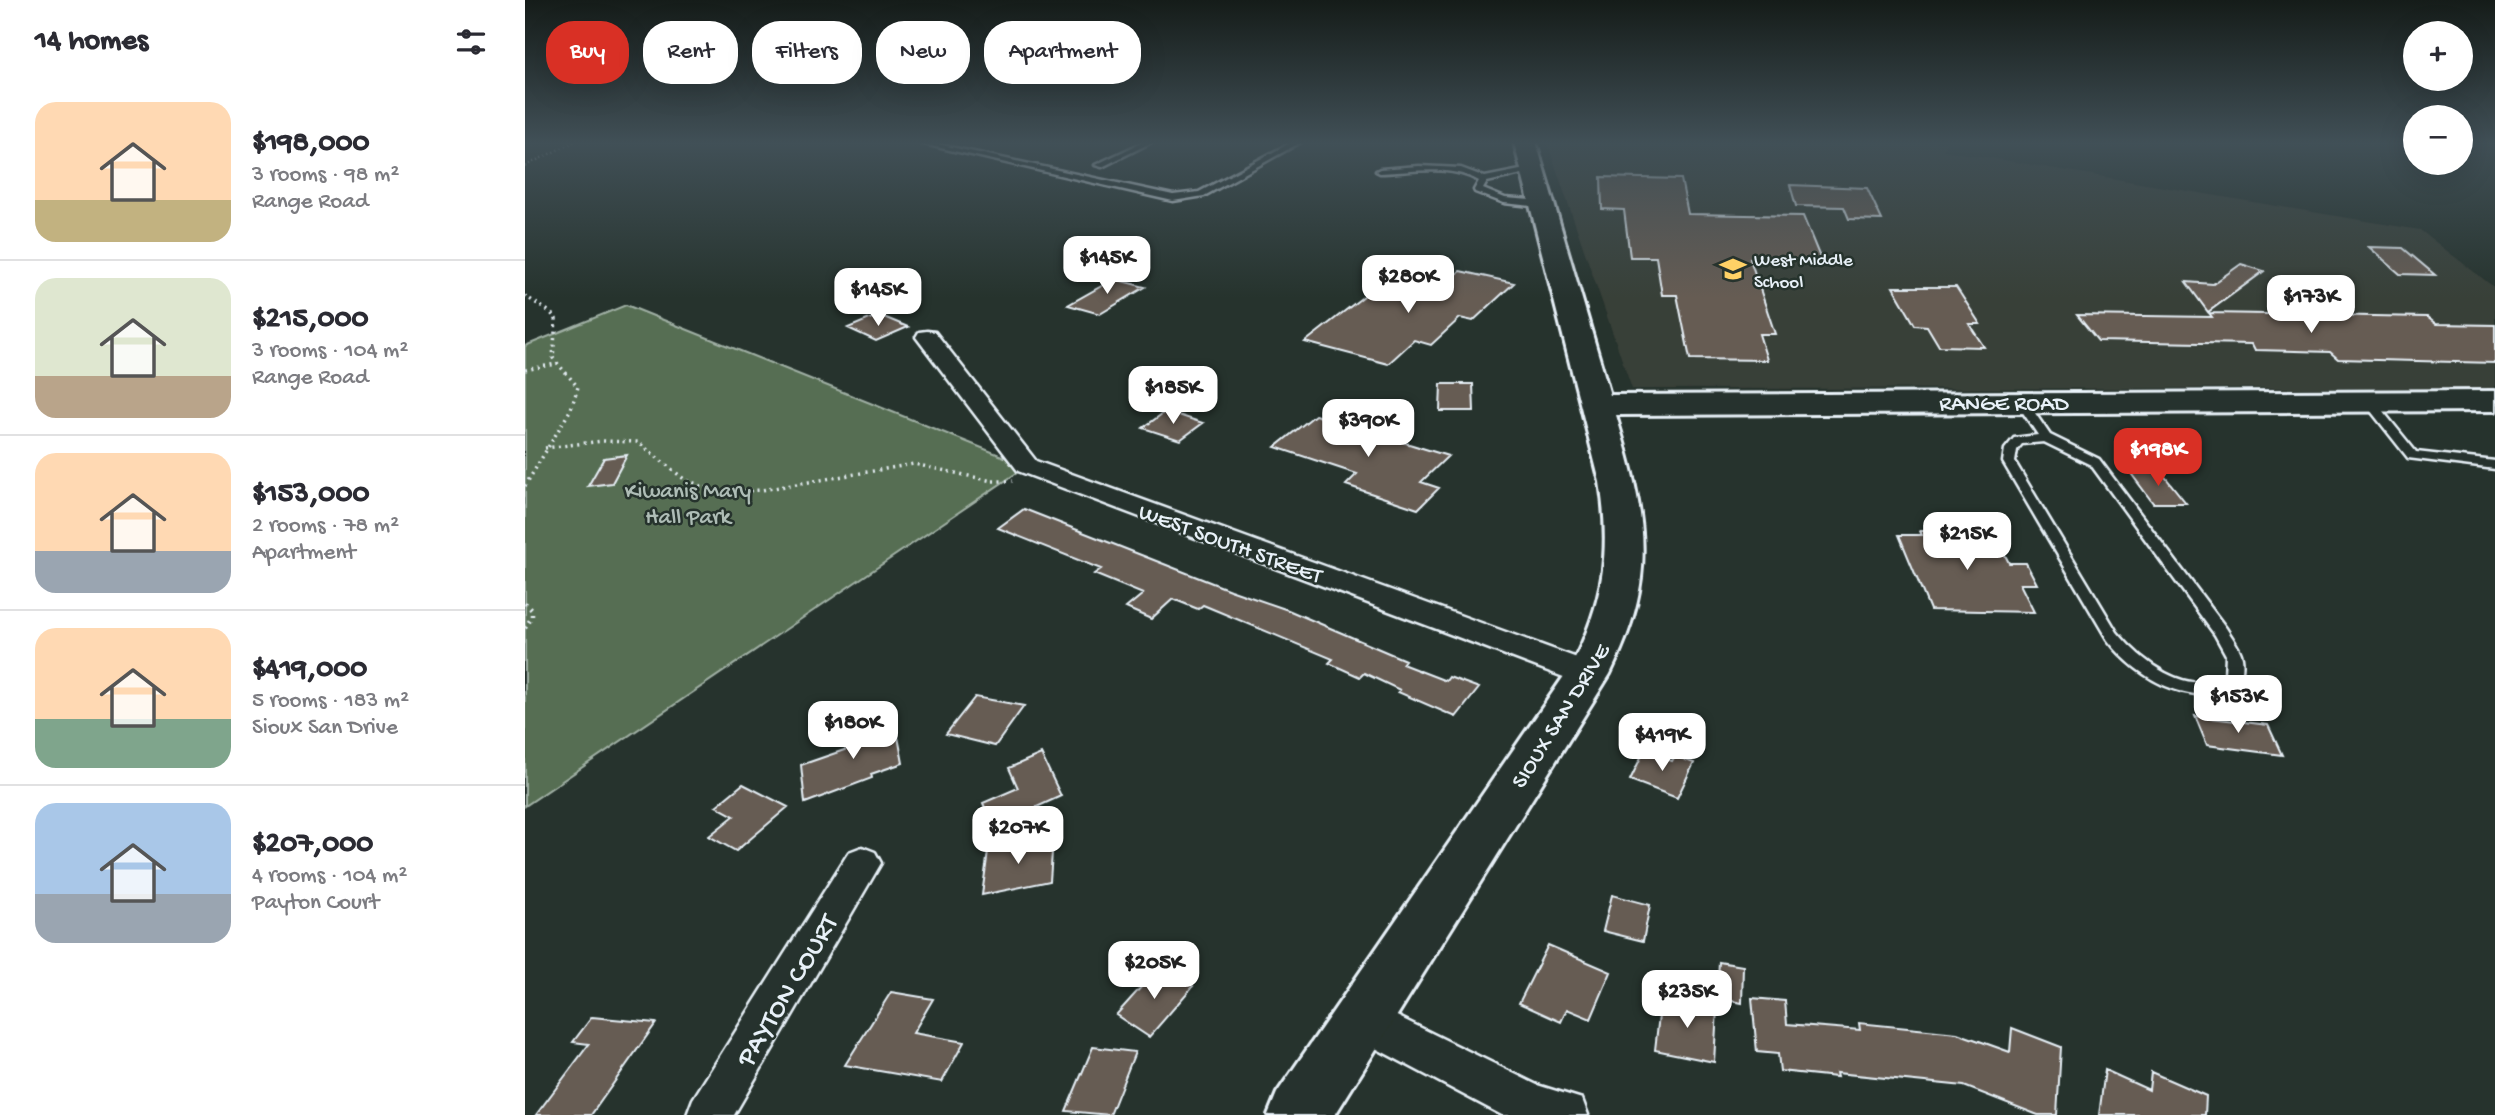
<!DOCTYPE html>
<html lang="en">
<head>
<meta charset="utf-8">
<style>
  body { margin:0; font-family:"Gochi Hand",sans-serif; background:#f2f2f3; color:#2b2b33; height:100vh; display:flex; flex-direction:column; font-size:26px; white-space:nowrap }
  * { box-sizing:border-box; margin:0 }
  p { font-size:23px; color:#7c7c81 }
  .icon { flex:none; width:38px; height:38px; fill:none; stroke:currentColor; stroke-width:2; stroke-linecap:round; stroke-linejoin:round }
  .map { position:relative; flex:1; overflow:hidden }
  .side { display:flex; flex-direction:column; background:#fff; width:525px }
  .side>* { flex:none }
  .guide { position:absolute; left:21px; top:21px; width:665px; height:63px; display:flex; gap:14px }
  .buttons { position:absolute; left:1878px; top:21px; display:grid; gap:14px }
  .buttons a { display:grid; place-items:center; width:70px; height:70px; border-radius:50%; background:#fff; box-shadow:0 7px 28px #0002; font-size:35px }
  .price { position:absolute; translate:-50% -60px; padding:0 16px; border-radius:14px; background:#fff; color:#222; font-size:23px; line-height:46px; filter:drop-shadow(0 2px 4px #0008) }
  .price::after { content:''; position:absolute; left:50%; top:42px; width:21px; height:16px; margin-left:-10px; background:inherit; clip-path:polygon(0 0,100% 0,50% 100%) }
  .price.current { background:#d93025; color:#fff }
  ul { padding:0; list-style:none }
  li { display:flex; align-items:center; gap:21px; height:175px; padding:0 35px }
  li+li { border-top:2px solid #e1e1e2 }
  li span { display:grid; place-items:center; flex:none; width:196px; height:140px; border-radius:21px; color:#555 }
  li>.icon { margin-inline-start:auto }
  span .icon { width:84px; height:84px; fill:#fffc; stroke-width:1 }
  li b { font-size:30px }
  h2 { display:flex; justify-content:space-between; align-items:center; height:84px; padding:0 35px; font-size:30px }
  .pill { padding:0 24px; border-radius:28px; background:#fff; box-shadow:0 7px 28px #0002; font-size:24px; line-height:63px }
  .pill.current { background:#d93025; color:#fff }
  main { display:flex; flex:1; min-height:0 }
  .map>svg:first-child { display:block }
  .built { fill:#393f38 }
  .green { fill:#576e52; stroke:#a0b0a5; stroke-width:2 }
  .building { fill:#665b52; stroke:#e8f1f8; stroke-width:2 }
  .lines { fill:none; stroke-linecap:round; stroke-linejoin:round }
  .lane-casing { stroke:#e8f1f8; stroke-width:5 }
  .street-casing { stroke:#e8f1f8; stroke-width:5 }
  .secondary-casing { stroke:#e8f1f8; stroke-width:6 }
  .path-far2 { stroke:#e8f1f8; stroke-width:2.5; stroke-dasharray:1 3.5; stroke-linecap:butt }
  .path-far1 { stroke:#e8f1f8; stroke-width:3.5; stroke-dasharray:2 4.5; stroke-linecap:butt }
  .path { stroke:#e8f1f8; stroke-width:4.5; stroke-dasharray:2 5; stroke-linecap:butt }
  .lane { fill:#26332d; fill-rule:evenodd }
  .street { fill:#26332d; fill-rule:evenodd }
  .secondary { fill:#26332d; fill-rule:evenodd }
  .labels { text-anchor:middle; stroke-width:5; stroke-linejoin:round; paint-order:stroke }
  .far-poi-label { font-size:19px; fill:#e8f1f8; stroke:#26332d; text-anchor:start }
  .street-label { font-size:23px; fill:#e8f1f8; stroke:#26332d }
  .park-label { font-size:23px; fill:#aebdb6; stroke:#26332d }
  .near-street-label { font-size:28px; fill:#e8f1f8; stroke:#26332d }
</style>
</head>
<body>
<main>
<section class="side">
<h2>14 homes<svg class="icon" aria-label="filters" viewBox="0 0 24 24"><path d="M4 7h16M4 17h16"/><circle cx="9" cy="7" r="2"/><circle cx="15" cy="17" r="2"/></svg></h2>
<ul>
<li><span style="background:linear-gradient(#ffd9b3 70%,#c2b280 0)"><svg class="icon" aria-label="home" viewBox="0 0 24 24"><path d="M3 11l9-7 9 7M6 9v11h12V9"/></svg></span><div><b>$198,000</b><p>3 rooms · 98 m²</p><p>Range Road</p></div></li>
<li><span style="background:linear-gradient(#dfe7d0 70%,#b9a48a 0)"><svg class="icon" aria-label="home" viewBox="0 0 24 24"><path d="M3 11l9-7 9 7M6 9v11h12V9"/></svg></span><div><b>$215,000</b><p>3 rooms · 104 m²</p><p>Range Road</p></div></li>
<li><span style="background:linear-gradient(#ffd9b3 70%,#9aa5b1 0)"><svg class="icon" aria-label="home" viewBox="0 0 24 24"><path d="M3 11l9-7 9 7M6 9v11h12V9"/></svg></span><div><b>$153,000</b><p>2 rooms · 78 m²</p><p>Apartment</p></div></li>
<li><span style="background:linear-gradient(#ffd9b3 65%,#7fa58c 0)"><svg class="icon" aria-label="home" viewBox="0 0 24 24"><path d="M3 11l9-7 9 7M6 9v11h12V9"/></svg></span><div><b>$419,000</b><p>5 rooms · 183 m²</p><p>Sioux San Drive</p></div></li>
<li><span style="background:linear-gradient(#a9c7e8 65%,#9aa5b1 0)"><svg class="icon" aria-label="home" viewBox="0 0 24 24"><path d="M3 11l9-7 9 7M6 9v11h12V9"/></svg></span><div><b>$207,000</b><p>4 rooms · 104 m²</p><p>Payton Court</p></div></li>
</ul>
</section>
<div class="map">
<svg width="1970" height="1115" viewBox="0 0 1970 1115">
  <rect width="100%" height="100%" fill="#26332d"/>
  <filter id="ink" filterUnits="userSpaceOnUse"><feTurbulence type="fractalNoise" baseFrequency=".0143" numOctaves="2"/><feDisplacementMap in="SourceGraphic" scale="14" xChannelSelector="R" yChannelSelector="G"/><feConvolveMatrix kernelMatrix="1 2 1 2 8 2 1 2 1" color-interpolation-filters="sRGB"/></filter>
  <g filter="url(#ink)">
    <path class="built" d="M1022 142H1422L1418 150 1895 230 1970 288V388L1107 389Z"/>
    <path class="green" d="M101 305 502 466 0 806V346Z"/>
    <path class="building" d="M1076 177 1156 179 1163 214 1278 216 1296 260 1225 259 1250 334H1234L1242 360 1165 359 1152 295H1137L1131 257H1105L1099 210 1077 209Z
      M1265 185 1342 188 1357 220 1324 219 1319 207 1271 206Z
      M1844 247 1878 248 1910 275 1875 274Z
      M1716 264 1739 271 1683 312 1661 282 1688 284Z
      M935 271 989 283 948 321 935 318 906 345 889 340 863 364 780 342 862 278 888 284 894 280 918 285Z
      M589 279 620 287 575 314 543 305Z
      M1368 287H1431L1455 324H1444L1459 347 1414 346 1402 326 1390 325Z
      M1684 313 1902 317 1911 324 1970 325V363L1813 359 1805 352 1730 350 1727 344 1573 341 1552 315 1687 317Z
      M354 315 383 327 351 341 323 328Z
      M916 384H948L949 411H915Z
      M641 411 678 423 655 440 618 428Z
      M790 415 923 456 896 482 914 488 893 509 821 485 832 474 750 447Z
      M102 455 87 483 63 486 79 458Z
      M1605 472 1637 473 1661 503H1628Z
      M499 509 705 590 763 610 880 660 877 664 921 681 924 677 954 688 931 717 873 692 875 690 839 673 835 677 804 663 808 659 678 605 673 609 648 599 626 619 601 608 618 594 569 574 576 569 473 528Z
      M1395 531H1448L1450 535H1470L1484 563H1501L1512 584H1495L1509 612 1405 610 1374 535H1397Z
      M450 697 499 706 470 746 421 734Z
      M1670 716 1743 725 1757 755 1682 745Z
      M361 721H370L378 763 346 774 347 778 280 803 276 765 325 748 323 734Z
      M1119 751 1147 761 1150 756 1169 763 1152 798 1105 780Z
      M516 754 536 796 468 827 458 803 493 788 484 768Z
      M218 784 263 807 211 851 184 836 209 816 191 806Z
      M528 838 525 881 457 895 463 851Z
      M1087 895 1125 905 1118 941 1078 931Z
      M1023 945 1086 972 1066 1019 1042 1009 1036 1022 994 1003Z
      M1194 962 1218 966 1217 1003 1192 998Z
      M635 966 668 986 624 1037 591 1015Z
      M366 992 408 999 388 1033 439 1042 417 1082 320 1065Z
      M1136 998 1192 1009 1189 1062 1130 1050Z
      M1227 998 1260 1001 1262 1024 1335 1030 1334 1023 1432 1033 1485 1052 1487 1028 1536 1047 1532 1115H1513L1439 1086 1311 1073 1312 1077 1255 1071 1253 1054 1232 1052Z
      M67 1017 131 1023 66 1115H11L64 1044 48 1042Z
      M568 1047 610 1052 585 1115 541 1111Z
      M1580 1070 1624 1090 1626 1072 1681 1096 1680 1115H1574Z"/>
    <g class="lines">
      <g class="lane-casing">
        <path id="lane" d="M390 142H403L648 195 674 192 767 142H776L679 196 648 201Z
          M618 142H627L577 167 570 165Z
          M894 166 936 168 960 177 1010 167V171L962 182 958 189 980 198 1017 201 1021 204 1017 207 979 203 950 192 949 190 954 181C924 164 888 172 855 173L851 171 855 169Z
          M1844 398 1848 399 1891 452 1970 461V469L1883 458 1838 401Z
          M1497 399 1501 400 1525 435 1574 459 1701 628C1706 636 1715 648 1717 657 1723 701 1675 699 1646 688 1621 679 1598 660 1582 639L1478 462 1480 449 1489 438 1513 435 1491 402ZM1519 442 1566 465 1690 635 1701 655 1700 676C1662 698 1616 661 1592 632L1490 462 1492 450 1497 444Z"/>
      </g>
      <g class="street-casing">
        <path id="street" d="M402 331 410 332 511 461 1074 666 1079 674 1074 682 1063 685 1052 682 493 471 391 337 394 332Z
          M337 847 350 852 356 863 209 1115H162L168 1099 324 852Z
          M837 999 1012 1085 1057 1099 1063 1115H977L822 1033 816 1019 822 1005Z"/>
      </g>
      <g class="secondary-casing">
        <path id="secondary" d="M989 142H1011L1085 395 1970 391V411L1091 415C1121 517 1134 574 1085 674L810 1115H743L752 1093 1046 666C1079 603 1086 552 1075 482Z"/>
      </g>
      <path class="path-far2" d="M0 166 49 142
        M0 296 2 298"/>
      <path class="path-far1" d="M0 370 31 364
        M20 448 77 441 113 442 159 479 192 492 237 490 389 464 467 481H488
        M0 486 46 409 53 387 28 358 31 319 25 312 0 296"/>
      <path class="path" d="M0 603 7 610V617L0 628"/>
      <use href="#lane" class="lane"/>
      <use href="#street" class="street"/>
      <use href="#secondary" class="secondary"/>
    </g>
  </g>
  <linearGradient id="sky" x2="0" y2="1"><stop stop-color="#151c19"/><stop offset="0.48" stop-color="#415057"/><stop offset="1" stop-color="#415057" stop-opacity="0"/></linearGradient>
  <rect width="1970" height="298" fill="url(#sky)"/>
  <defs>
    <g id="school-bare" transform="scale(2.1)"><path d="M0-5L7-2L0 1L-7-2ZM-4 1L0 2.5L4 1V4Q0 6-4 4Z" fill="#ffd166" stroke="#26332d" stroke-width="2.5" paint-order="stroke"/></g>
  </defs>
  <g fill-rule="evenodd">
    <use href="#school-bare" x="1208" y="269"/>
  </g>
  <g class="labels">
    <g class="far-poi-label">
      <text x="1229" y="265">West Middle<tspan x="1229" dy="22">School</tspan></text>
    </g>
    <g class="street-label">
      <text x="1479" y="410">RANGE ROAD</text>
      <text transform="translate(706 542) rotate(20)" y="8">WEST SOUTH STREET</text>
      <text transform="translate(1034 715) rotate(-58)" y="8">SIOUX SAN DRIVE</text>
    </g>
    <g class="park-label">
      <text x="163" y="497">Kiwanis Mary<tspan x="163" dy="26">Hall Park</tspan></text>
    </g>
    <g class="near-street-label">
      <text transform="translate(260 989) rotate(-59)" y="10">PAYTON COURT</text>
    </g>
  </g>
</svg>
<div class="buttons">
<a>+</a>
<a>−</a>
</div>
<b class="price" style="left:582px;top:296px">$145K</b>
<b class="price" style="left:883px;top:315px">$280K</b>
<b class="price" style="left:353px;top:328px">$145K</b>
<b class="price" style="left:1786px;top:335px">$173K</b>
<b class="price" style="left:648px;top:426px">$185K</b>
<b class="price" style="left:843px;top:459px">$390K</b>
<b class="price current" style="left:1633px;top:488px">$198K</b>
<b class="price" style="left:1442px;top:572px">$215K</b>
<b class="price" style="left:1713px;top:735px">$153K</b>
<b class="price" style="left:328px;top:761px">$180K</b>
<b class="price" style="left:1137px;top:773px">$419K</b>
<b class="price" style="left:493px;top:866px">$207K</b>
<b class="price" style="left:629px;top:1001px">$205K</b>
<b class="price" style="left:1162px;top:1030px">$235K</b>
<div class="guide">
<a class="pill current">Buy</a>
<a class="pill">Rent</a>
<a class="pill">Filters</a>
<a class="pill">New</a>
<a class="pill">Apartment</a>
</div>
</div>
</main>
</body>
</html>
